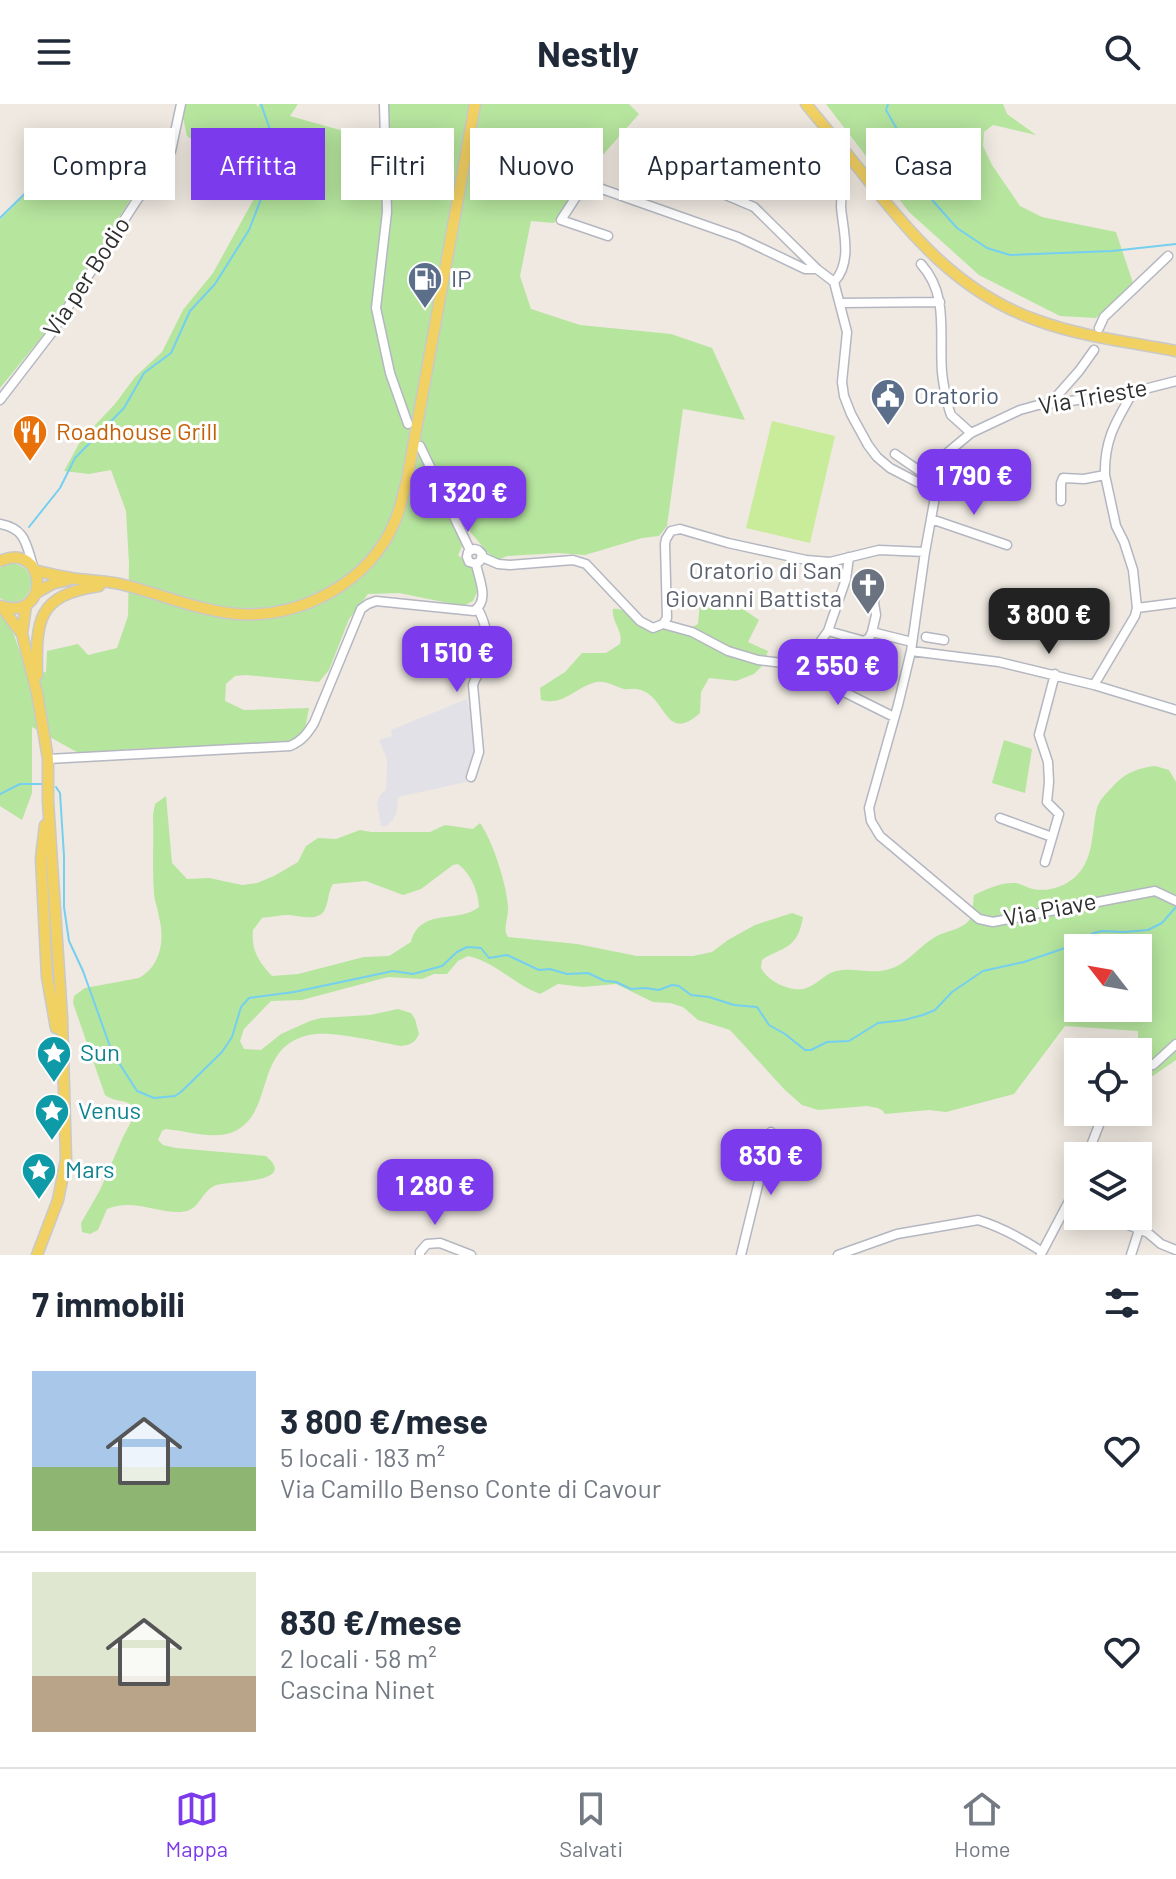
<!DOCTYPE html>
<html lang="it">
<head>
<meta charset="utf-8">
<style>
  body { margin:0; font-family:Barlow,sans-serif; background:#f6f6f7; color:#1f2937; height:100vh; display:flex; flex-direction:column; font-size:30px; white-space:nowrap }
  * { box-sizing:border-box; margin:0 }
  p { font-size:26px; color:#747a83 }
  .icon { flex:none; width:44px; height:44px; fill:none; stroke:currentColor; stroke-width:2; stroke-linecap:round; stroke-linejoin:round }
  .map { position:relative; height:1151px; overflow:hidden }
  .drawer { display:flex; flex-direction:column; background:#fff; flex:1 }
  .drawer>* { flex:none }
  .banner { position:absolute; left:24px; top:24px; width:1128px; height:72px; display:flex; gap:16px }
  .needle { width:52px; rotate:301deg }
  .buttons { position:absolute; left:1064px; top:830px; display:grid; gap:16px }
  .buttons a { display:grid; place-items:center; width:88px; height:88px; border-radius:0px; background:#fff; box-shadow:0 4px 20px #0003; font-size:40px }
  .price { position:absolute; translate:-50% -68px; padding:0 18px; border-radius:16px; background:#7c3aed; color:#fff; font-size:26px; line-height:52px; filter:drop-shadow(0 2px 4px #0008) }
  .price::after { content:''; position:absolute; left:50%; top:48px; width:24px; height:18px; margin-left:-12px; background:inherit; clip-path:polygon(0 0,100% 0,50% 100%) }
  .price.selected { background:#222; color:#fff }
  ul { padding:0; list-style:none }
  li { display:flex; align-items:center; gap:24px; height:200px; padding:0 32px }
  li+li { border-top:2px solid #e0e1e3 }
  li span { display:grid; place-items:center; flex:none; width:224px; height:160px; border-radius:0px; color:#555 }
  li>.icon { margin-inline-start:auto }
  span .icon { width:96px; height:96px; fill:#fffc; stroke-width:1 }
  li b { font-size:34px }
  h2 { display:flex; justify-content:space-between; align-items:center; height:96px; padding:0 32px; font-size:34px }
  .pill { padding:0 28px; border-radius:0px; background:#fff; box-shadow:0 4px 20px #0003; font-size:28px; line-height:72px }
  .pill.selected { background:#7c3aed; color:#fff }
  header { display:flex; justify-content:space-between; align-items:center; height:104px; padding:0 32px; background:#fff; font-size:36px; font-weight:700 }
  .dock { display:flex; justify-content:space-around; align-items:center; height:112px; border-top:2px solid #e0e1e3; background:#fff; font-size:22px; color:#747a83 }
  .dock a { display:grid; justify-items:center; gap:4px }
  .dock .selected { color:#7c3aed }
  .map>svg:first-child { display:block }
  .industrial { fill:#e3e1e8 }
  .green { fill:#b6e59e; fill-rule:evenodd }
  .pitch { fill:#c9ec9a }
  .lines { fill:none; stroke-linecap:round; stroke-linejoin:round }
  .stream { stroke:#75cff0; stroke-width:2 }
  .minor-casing { stroke:#b4b7c1; stroke-width:11 }
  .major-casing { stroke:#c9c9c9; stroke-width:13 }
  .minor { stroke:#fff; stroke-width:8 }
  .major { stroke:#f2d163; stroke-width:10 }
  .labels { text-anchor:middle; stroke-width:6; stroke-linejoin:round; paint-order:stroke }
  .street-label { font-size:24px; fill:#2e2e2e; stroke:#fff }
  .service-label { font-size:24px; fill:#4e5e75; stroke:#fff; text-anchor:start }
  .food-label { font-size:24px; fill:#c56008; stroke:#fff; text-anchor:start }
  .worship-label { font-size:24px; fill:#5b616d; stroke:#fff; text-anchor:end }
  .culture-label { font-size:24px; fill:#0d838f; stroke:#fff; text-anchor:start }
</style>
</head>
<body>
<header><svg class="icon" aria-label="menu" viewBox="0 0 24 24"><path d="M4 6h16M4 12h16M4 18h16"/></svg>Nestly<svg class="icon" aria-label="search" viewBox="0 0 24 24"><circle cx="10" cy="10" r="6"/><path d="M15 15l6 6"/></svg></header>
<div class="map">
<svg width="1176" height="1151" viewBox="0 0 1176 1151">
  <rect width="100%" height="100%" fill="#efe9e1"/>
  <path class="industrial" d="M467 595 468 602H471L476 640 472 652 474 653 472 659 468 663 466 678 398 693 397 708 392 717 386 722H381L377 700 380 691 386 686 387 666V655L379 636 392 632 391 626Z"/>
  <path class="green" d="M185 0H256L258 3 259 0H298L290 12 390 40 388 0H629L639 10 586 70 554 119 531 117 520 172 531 205 580 221 671 230 712 244 745 316 683 305 667 422 659 432 642 434 585 451 558 449 507 452 498 456 488 449 462 418 452 417 463 440 458 451 473 464 477 488 473 497 463 502 399 489 368 490 349 515 329 566 319 578 246 571 235 572 226 580 225 597 244 606 309 604 305 625 292 638 129 645 82 651 32 623V689L22 716 0 702V506L14 531 28 571 46 568 47 547 78 540 88 551 117 544 128 512 129 460 126 407 111 366 89 370 64 367 81 336 115 300 135 273 162 248 183 206 213 169 255 93 260 78 241 65 225 60 187 32 182 9Z
    M826 0H1003L1007 10 1036 31 993 21 984 28 983 42 992 61 1020 102 1042 113 1116 128 1133 179 1096 214 1060 212 979 171 909 108Z
    M62 53 130 96 45 229 0 284V116Z
    M7 460C45 456 34 513 0 494V464Z
    M716 491 728 495 759 516 748 538 768 547 763 561 754 570 736 577 709 574 701 588 700 609C663 642 667 588 636 585 632 584 628 586 624 585 613 582 605 575 593 579 574 585 563 602 541 596L540 584 565 568 582 549H606L620 540C624 527 611 518 613 505 628 503 633 519 646 525 655 529 663 526 672 524 682 522 689 526 698 520L700 498 707 493Z
    M1004 636 1032 645 1025 689 992 679Z
    M1155 662 1169 666 1176 678V956L1138 982V927L1065 922 1014 990 946 1008 929 1006 885 1010 883 1007 878 1004 867 1002 818 1006 802 1001 785 986 730 926 698 916 683 903 670 899 653 898 616 880 583 883 558 880 540 890C514 880 495 858 468 852L458 857 447 870H434L422 875 388 873 302 896 271 897 244 925 240 937 244 945 261 946 281 930 310 917 321 914 370 911 398 905 411 909 415 915 419 930C415 939 410 941 401 942 377 938 332 926 309 931 252 944 276 1010 233 1028 214 1036 187 1027 166 1025L162 1027 158 1036 163 1041 176 1044 266 1052C300 1081 225 1076 214 1082 200 1089 200 1107 181 1108 156 1109 132 1094 107 1105L98 1126 90 1130 82 1128 81 1119 100 1086 123 1033 132 1016 135 1004C126 994 115 999 105 991L73 899 74 892 85 884 139 874C161 862 165 835 159 813 158 804 154 797 154 788 152 763 154 737 153 711L155 700 166 692 172 759 187 775 209 774 242 781 257 779 274 772 298 758 306 742 318 734 336 735 360 726 371 728H430L445 721 473 725 480 719C493 737 507 782 508 803 509 814 502 824 508 833L577 840 637 852H693L712 848 728 836 755 821 792 809 803 813C798 841 789 842 766 853L762 856 761 864C768 877 788 887 803 885 815 883 824 870 836 867 853 863 869 870 886 866 907 862 918 842 937 832 946 827 964 825 970 815 973 809 973 798 974 791 987 785 1001 778 1016 779 1022 780 1027 784 1033 785 1048 788 1063 783 1074 774 1095 756 1091 728 1097 704 1100 694 1109 687 1116 679 1127 668 1139 664 1155 662ZM458 760C471 770 478 787 479 803 458 820 420 803 411 838L389 852 364 853 298 870 272 872C259 858 251 847 253 826L262 814C271 813 280 811 289 811 300 812 320 818 325 805 329 796 328 788 333 780L366 777 403 791 421 785 453 761ZM1078 844H1138V904H1078Z"/>
  <path class="pitch" d="M881 285 895 306 887 311 873 291Z
    M772 317 835 332 810 439 746 424Z"/>
  <g class="lines">
    <path class="stream" d="M888 0 886 6 898 27 904 48 933 97 957 124 987 144 1010 151 1112 147 1176 140
      M0 114 47 68 66 40
      M29 423 60 384 75 354 124 304 144 269 171 249 190 207 215 180 249 126 275 59 288 47 286 42 272 31 261 0
      M56 683 60 689 64 752V803L69 837 83 867 112 948 137 987 154 994 175 992 181 988 222 948 232 933 241 903 249 894 294 888 393 867 413 870 442 862 457 848 467 843 481 844 489 854 507 851 539 866 550 865 567 870 588 869 605 877 616 878 631 885 645 884 659 886 672 881 679 882 691 891 709 893 734 901 757 903 769 921 785 930 805 946H811L827 938 849 937 878 919 904 916 923 911 935 906 952 888 983 867 1024 858 1068 843 1094 829 1102 827 1124 828 1148 826 1162 819 1176 803
      M0 690 20 680H42"/>
    <g class="minor-casing">
      <path id="minor" d="M384 0 387 108 376 204 390 269 408 320
        M676 70 754 103 817 165 834 178 847 228 842 278 844 292 851 310 868 341 877 353 890 364 917 378 937 382
        M608 132 561 116 585 79 738 133 805 165H817
        M921 160C949 191 939 229 942 268 943 280 946 293 949 305L951 311 971 329
        M834 178C853 158 843 127 841 103 841 94 843 85 841 77
        M840 199 940 198
        M1099 224 1104 213 1168 152
        M1176 277 1125 290 1038 301 1020 306 971 329 947 349 941 360 925 448 911 547 898 601 869 704 871 717 880 732 979 815 993 818 1155 787 1176 797
        M0 296 50 231 137 96 159 67 171 47 181 0
        M1056 299V293L1079 267 1094 246
        M420 342 470 446
        M895 350 921 368 939 374
        M1105 371C1104 335 1116 318 1133 288
        M1061 397V379L1063 374 1084 375 1105 371 1116 422 1124 438 1133 466 1137 504 1135 512 1094 581
        M931 415 1007 441
        M0 420C26 425 26 440 33 462
        M482 453 498 460 510 461 573 456 586 460 640 517 653 524 663 520 667 514 665 440 666 435 671 427 680 425 728 439 806 456 830 458 879 446 925 448
        M1137 504 1176 499
        M663 520 692 528 728 547 758 556 799 561 807 556 828 527 846 475 849 453
        M828 527 864 537 869 534 872 528 912 538
        M872 528 876 511 874 499 876 486
        M926 533 944 536
        M911 547 999 558 1094 581 1176 606
        M799 561 832 582 894 613
        M48 655 290 642C302 637 307 630 314 619L361 505 368 500 376 497 474 507C490 496 479 476 476 460L480 457 482 450 478 446 474 445 468 448 467 453 469 458 476 460
        M471 673 479 648 473 581C476 572 481 566 484 557 491 540 486 520 478 505
        M1000 714 1052 733
        M1045 758 1059 710 1047 698 1049 678 1048 658 1039 631 1055 570
        M1138 965 1153 961 1176 940
        M1087 1052 1104 1008
        M1106 1112 1148 1129 1161 1140 1176 1146
        M1041 1150 1069 1097 1078 1075
        M420 1151V1148L427 1140 440 1139 471 1151
        M741 1151 771 1028
        M838 1151 897 1130 978 1116C1001 1123 1021 1134 1041 1147
        M1131 1151 1139 1126"/>
    </g>
    <g class="major-casing">
      <path id="major" d="M806 0C824 22 842 44 860 66 911 131 958 189 1039 217 1083 233 1130 238 1176 247
        M0 457C47 436 52 518 1 502
        M36 467C48 469 59 472 71 474 87 477 104 476 120 480 159 489 198 507 238 510 301 515 371 477 395 417 401 404 403 389 407 376L475 0
        M36 489 52 480 68 476
        M1 502 22 530 37 589 48 655V697L62 914 66 1056 58 1096 37 1151
        M22 530 26 501
        M37 571C36 516 37 491 99 482
        M45 721 41 754 47 873 56 924"/>
    </g>
    <use href="#minor" class="minor"/>
    <use href="#major" class="major"/>
  </g>
  <defs>
    <g id="fuel-pin" transform="scale(1.8)"><path d="M0 17L-7.5 6A9.5 9.5 0 1 1 7.5 6Z" fill="#5c6f8a" stroke="#fff"/><path d="M-5.5-6h7V0h2V4h1.3V-2.5L3-4.5l.8-.8L6-3V5H2.5V1h-1V6h-7ZM-4.2-4.7v3.2H.2V-4.7Z" fill="#fff"/></g>
    <g id="civic-pin" transform="scale(1.8)"><path d="M0 17L-7.5 6A9.5 9.5 0 1 1 7.5 6Z" fill="#5c6f8a" stroke="#fff"/><path d="M-.6-6.5H3V-4.5H.6V-3L4-1V1h2V6H-6V1h2V-1L-.6-3ZM-1.2 2.5V6h2.4V2.5Z" fill="#fff"/></g>
    <g id="restaurant-pin" transform="scale(1.8)"><path d="M0 17L-7.5 6A9.5 9.5 0 1 1 7.5 6Z" fill="#e8710a" stroke="#fff"/><path d="M-5-6h1v4h1v-4h1v4h1v-4h1v5L-1.5 .5V6h-2V.5L-5-1ZM5-6V6H3V1.5H1.5Q1.5-4 5-6Z" fill="#fff"/></g>
    <g id="church-pin" transform="scale(1.8)"><path d="M0 17L-7.5 6A9.5 9.5 0 1 1 7.5 6Z" fill="#6b7280" stroke="#fff"/><path d="M-1.2-6h2.4v3.5h3.3v2.4h-3.3V6h-2.4V-.1h-3.3v-2.4h3.3Z" fill="#fff"/></g>
    <g id="sight-pin" transform="scale(1.8)"><path d="M0 17L-7.5 6A9.5 9.5 0 1 1 7.5 6Z" fill="#0f9aa8" stroke="#fff"/><path d="M0-6L1.8-2.2L6-1.7L2.9 1.2L3.7 5.4L0 3.3L-3.7 5.4L-2.9 1.2L-6-1.7L-1.8-2.2Z" fill="#fff"/></g>
  </defs>
  <g fill-rule="evenodd">
    <use href="#fuel-pin" x="425" y="175"/>
    <use href="#civic-pin" x="888" y="292"/>
    <use href="#restaurant-pin" x="30" y="328"/>
    <use href="#church-pin" x="868" y="481"/>
    <use href="#sight-pin" x="54" y="949"/>
    <use href="#sight-pin" x="52" y="1007"/>
    <use href="#sight-pin" x="39" y="1066"/>
  </g>
  <g class="labels">
    <g class="street-label">
      <text transform="translate(87 173) rotate(-57)" y="8">Via per Bodio</text>
      <text transform="translate(1093 293) rotate(-10)" y="8">Via Trieste</text>
      <text transform="translate(1050 806) rotate(-11)" y="8">Via Piave</text>
    </g>
    <g class="service-label">
      <text x="451" y="183">IP</text>
      <text x="914" y="300">Oratorio</text>
    </g>
    <g class="food-label">
      <text x="56" y="336">Roadhouse Grill</text>
    </g>
    <g class="worship-label">
      <text x="842" y="475">Oratorio di San<tspan x="842" dy="28">Giovanni Battista</tspan></text>
    </g>
    <g class="culture-label">
      <text x="80" y="957">Sun</text>
      <text x="78" y="1015">Venus</text>
      <text x="65" y="1074">Mars</text>
    </g>
  </g>
</svg>
<div class="buttons">
<a><svg class="needle" viewBox="-14 -14 28 28"><path d="M0-13l5 13h-10z" fill="#e53935"/><path d="M0 13l5-13h-10z" fill="#747a83"/></svg></a>
<a><svg class="icon" aria-label="locate" viewBox="0 0 24 24"><circle cx="12" cy="12" r="6"/><path d="M12 2v4M12 18v4M2 12h4M18 12h4"/></svg></a>
<a><svg class="icon" aria-label="layers" viewBox="0 0 24 24"><path d="M12 4l9 5-9 5-9-5zM3 14l9 5 9-5"/></svg></a>
</div>
<b class="price" style="left:974px;top:413px">1 790 €</b>
<b class="price" style="left:468px;top:430px">1 320 €</b>
<b class="price selected" style="left:1049px;top:552px">3 800 €</b>
<b class="price" style="left:457px;top:590px">1 510 €</b>
<b class="price" style="left:838px;top:603px">2 550 €</b>
<b class="price" style="left:771px;top:1093px">830 €</b>
<b class="price" style="left:435px;top:1123px">1 280 €</b>
<div class="banner">
<a class="pill">Compra</a>
<a class="pill selected">Affitta</a>
<a class="pill">Filtri</a>
<a class="pill">Nuovo</a>
<a class="pill">Appartamento</a>
<a class="pill">Casa</a>
</div>
</div>
<section class="drawer">
<h2>7 immobili<svg class="icon" aria-label="filters" viewBox="0 0 24 24"><path d="M4 7h16M4 17h16"/><circle cx="9" cy="7" r="2"/><circle cx="15" cy="17" r="2"/></svg></h2>
<ul>
<li><span style="background:linear-gradient(#a9c7e8 60%,#8fb573 0)"><svg class="icon" aria-label="home" viewBox="0 0 24 24"><path d="M3 11l9-7 9 7M6 9v11h12V9"/></svg></span><div><b>3 800 €/mese</b><p>5 locali · 183 m²</p><p>Via Camillo Benso Conte di Cavour</p></div><svg class="icon" aria-label="heart" viewBox="0 0 24 24"><path d="M12 20l-8-8c-3-5 5-10 8-4 3-6 11-1 8 4z"/></svg></li>
<li><span style="background:linear-gradient(#dfe7d0 65%,#b9a48a 0)"><svg class="icon" aria-label="home" viewBox="0 0 24 24"><path d="M3 11l9-7 9 7M6 9v11h12V9"/></svg></span><div><b>830 €/mese</b><p>2 locali · 58 m²</p><p>Cascina Ninet</p></div><svg class="icon" aria-label="heart" viewBox="0 0 24 24"><path d="M12 20l-8-8c-3-5 5-10 8-4 3-6 11-1 8 4z"/></svg></li>
</ul>
</section>
<nav class="dock">
<a class="selected"><svg class="icon" aria-label="map" viewBox="0 0 24 24"><path d="M3 6l6-2 6 2 6-2v14l-6 2-6-2-6 2zM9 4v14M15 6v14"/></svg>Mappa</a>
<a><svg class="icon" aria-label="saved" viewBox="0 0 24 24"><path d="M7 4h10v16l-5-4-5 4z"/></svg>Salvati</a>
<a><svg class="icon" aria-label="home" viewBox="0 0 24 24"><path d="M3 11l9-7 9 7M6 9v11h12V9"/></svg>Home</a>
</nav>
</body>
</html>
